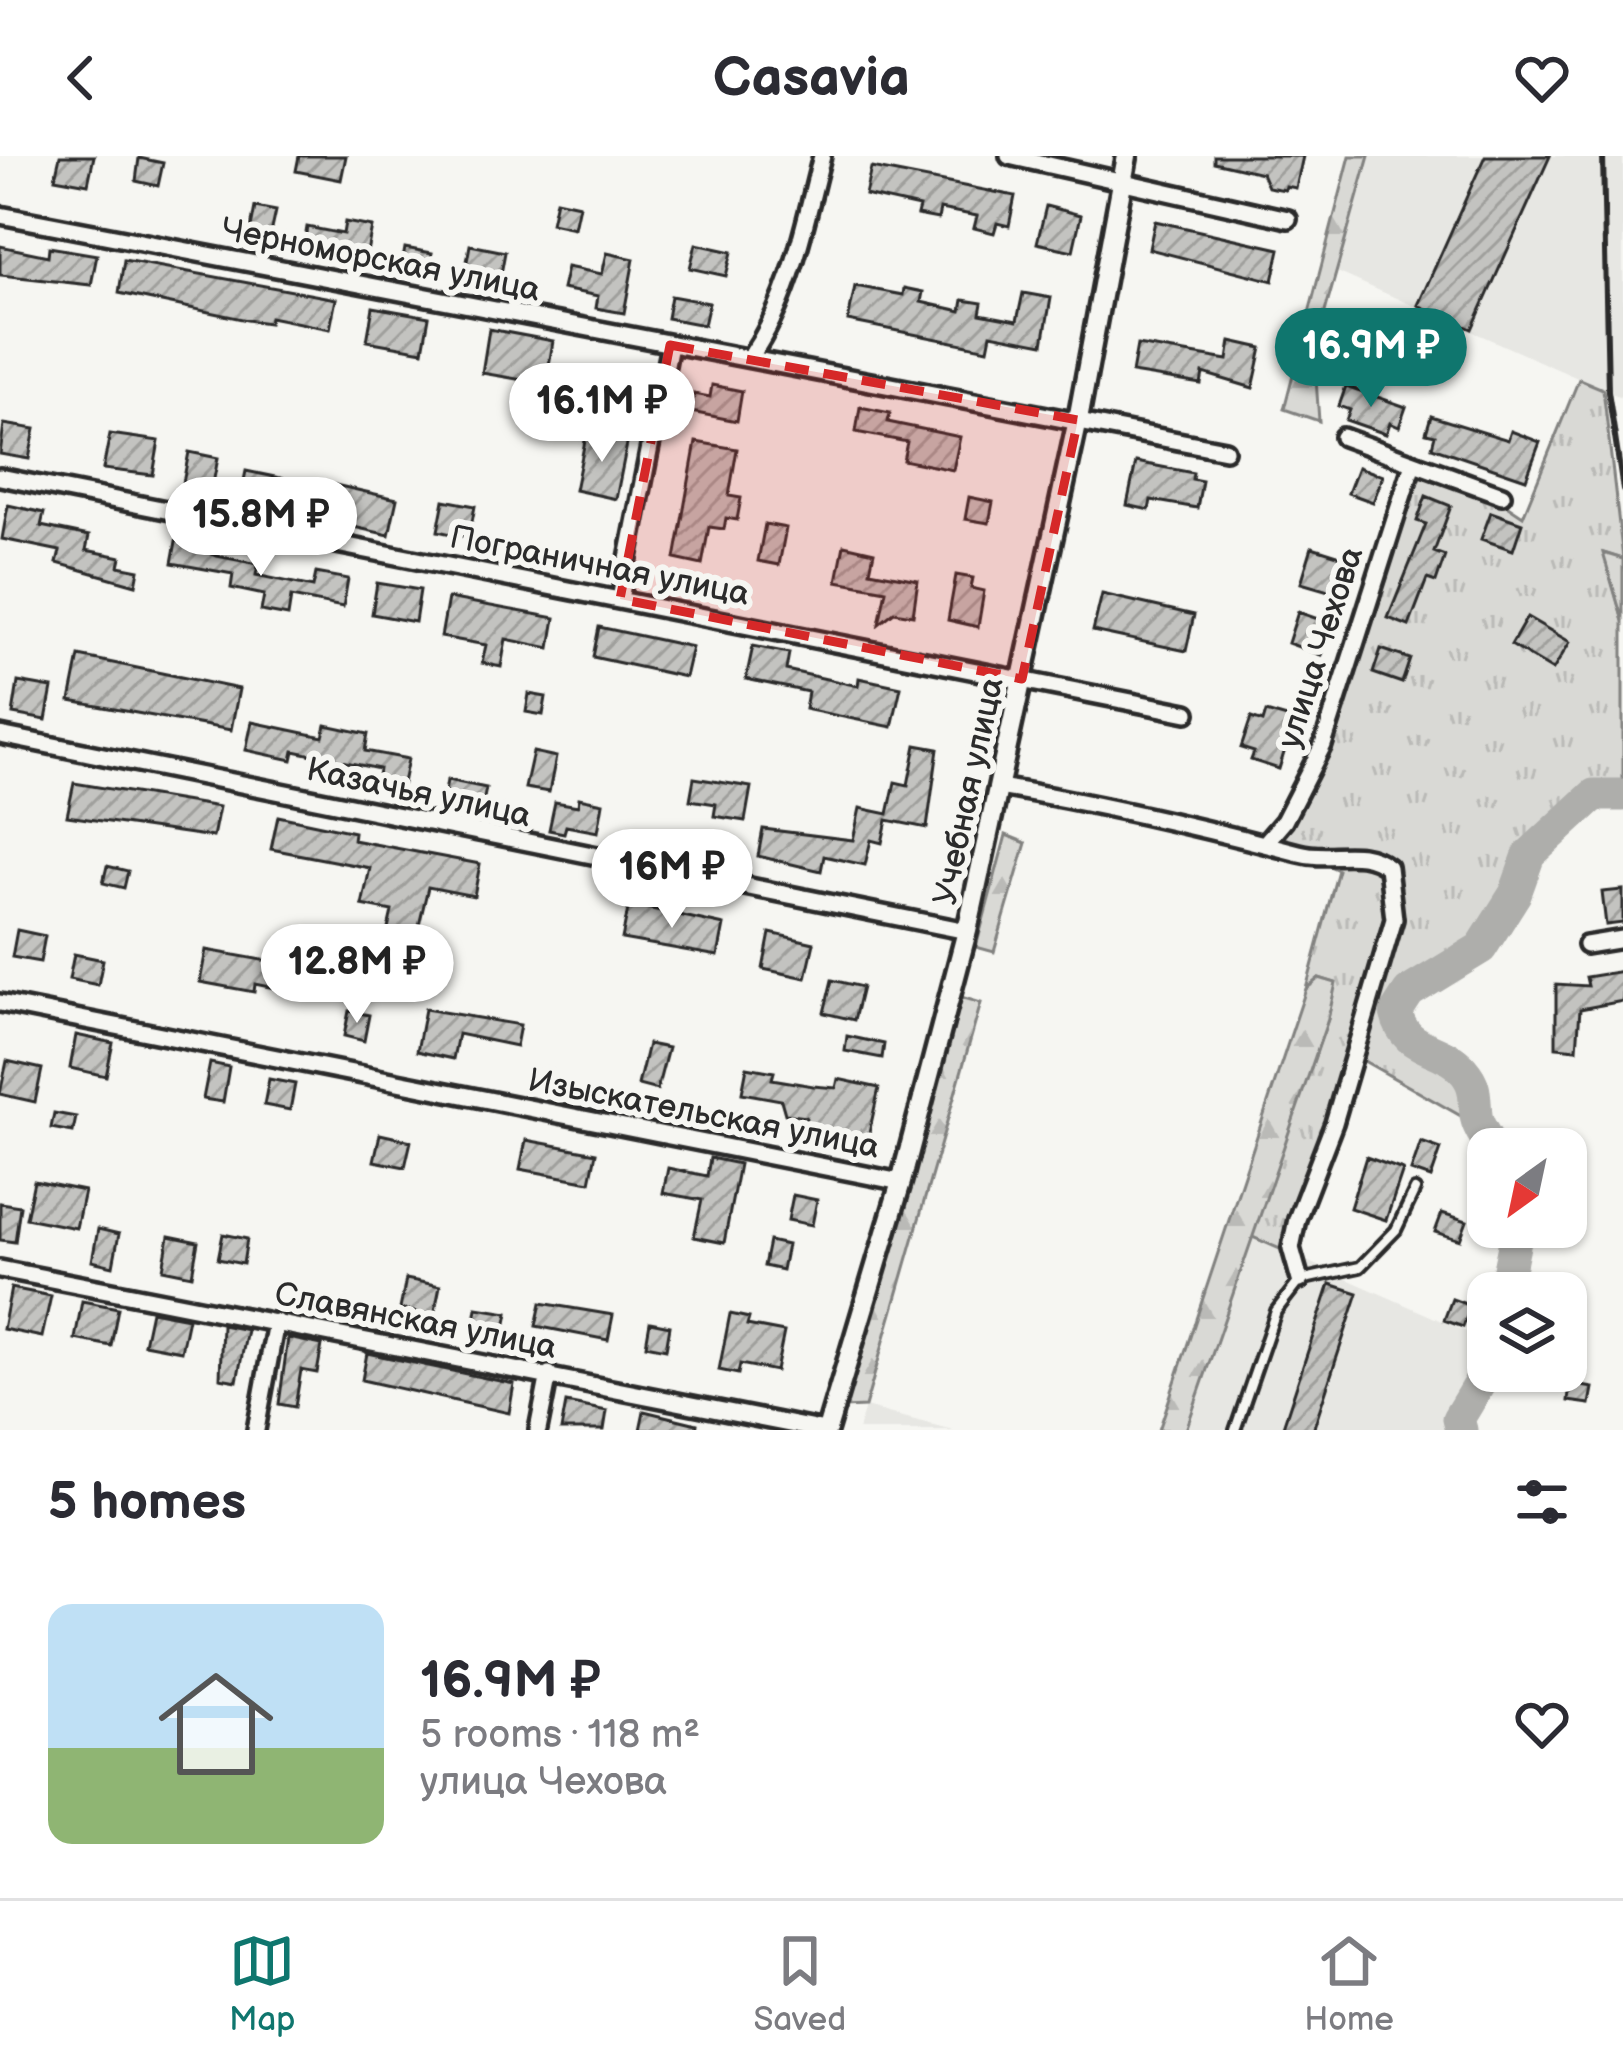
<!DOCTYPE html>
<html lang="en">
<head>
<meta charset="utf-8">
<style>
  body { margin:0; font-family:"Balsamiq Sans",sans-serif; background:#f7f7f7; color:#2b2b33; height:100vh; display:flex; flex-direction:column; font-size:45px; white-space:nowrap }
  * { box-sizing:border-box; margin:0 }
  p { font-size:39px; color:#7c7c81 }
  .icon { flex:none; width:66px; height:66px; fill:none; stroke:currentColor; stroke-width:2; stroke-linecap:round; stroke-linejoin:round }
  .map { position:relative; height:1274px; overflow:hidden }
  .drawer { display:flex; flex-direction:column; background:#fff; flex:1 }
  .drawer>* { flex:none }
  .needle { width:78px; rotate:213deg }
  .fabs { position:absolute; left:1467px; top:972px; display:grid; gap:24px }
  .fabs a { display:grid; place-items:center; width:120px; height:120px; border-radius:24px; background:#fff; box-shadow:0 3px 9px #0004; font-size:60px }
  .price { position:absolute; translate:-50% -102px; padding:0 27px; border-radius:42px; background:#fff; color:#222; font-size:39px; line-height:78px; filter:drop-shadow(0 3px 6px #0008) }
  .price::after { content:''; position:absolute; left:50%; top:72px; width:36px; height:27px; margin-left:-18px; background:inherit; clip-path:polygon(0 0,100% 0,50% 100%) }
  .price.on { background:#0f766e; color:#fff }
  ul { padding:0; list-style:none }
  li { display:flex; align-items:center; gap:36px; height:300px; padding:0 48px }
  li+li { border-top:3px solid #e1e1e2 }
  li span { display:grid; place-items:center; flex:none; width:336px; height:240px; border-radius:24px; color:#555 }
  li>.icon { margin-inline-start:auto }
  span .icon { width:144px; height:144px; fill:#fffc; stroke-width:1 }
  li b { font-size:51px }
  h2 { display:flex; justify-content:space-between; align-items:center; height:144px; padding:0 48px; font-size:51px }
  header { display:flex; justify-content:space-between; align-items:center; height:156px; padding:0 48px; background:#fff; font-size:54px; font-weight:600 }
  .menu { display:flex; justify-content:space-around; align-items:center; height:168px; border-top:3px solid #e1e1e2; background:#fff; font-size:33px; color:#7c7c81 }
  .menu a { display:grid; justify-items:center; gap:6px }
  .menu .on { color:#0f766e }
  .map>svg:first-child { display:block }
  .built { fill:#e7e7e3 }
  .grass { fill:url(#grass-tufts); stroke:#828280; stroke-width:3 }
  .forest { fill:url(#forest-firs); stroke:#828280; stroke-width:3 }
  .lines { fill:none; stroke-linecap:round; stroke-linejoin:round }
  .river { stroke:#aeaeab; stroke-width:33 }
  .building { fill:url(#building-hatch); stroke:#2b2b2b; stroke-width:3 }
  .service-casing { stroke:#2b2b2b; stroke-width:16 }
  .minor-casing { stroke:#2b2b2b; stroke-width:24 }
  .tertiary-casing { stroke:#2b2b2b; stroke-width:27 }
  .service { stroke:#f6f6f2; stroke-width:8 }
  .minor { stroke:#f6f6f2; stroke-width:15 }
  .tertiary { stroke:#f6f6f2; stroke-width:18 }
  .rail { stroke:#2b2b2b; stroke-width:6 }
  .marked { fill:#d62828; fill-opacity:0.2; stroke:#d62828; stroke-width:9; stroke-dasharray:24 15; stroke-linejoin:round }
  .labels { text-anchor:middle; stroke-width:12; stroke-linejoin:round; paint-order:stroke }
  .street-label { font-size:33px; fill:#2b2b2b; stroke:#f6f6f2 }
</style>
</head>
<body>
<header><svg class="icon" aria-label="back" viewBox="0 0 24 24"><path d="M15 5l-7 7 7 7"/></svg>Casavia<svg class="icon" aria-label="heart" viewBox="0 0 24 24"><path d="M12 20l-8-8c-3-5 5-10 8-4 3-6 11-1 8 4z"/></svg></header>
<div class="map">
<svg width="1623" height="1274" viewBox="0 0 1623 1274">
  <defs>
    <pattern id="grass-tufts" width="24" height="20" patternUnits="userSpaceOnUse" patternTransform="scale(3)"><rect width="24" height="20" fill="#d9d9d5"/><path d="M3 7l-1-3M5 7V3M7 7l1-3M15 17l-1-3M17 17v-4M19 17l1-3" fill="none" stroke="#babab7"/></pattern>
    <pattern id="forest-firs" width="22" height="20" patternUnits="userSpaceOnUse" patternTransform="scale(3)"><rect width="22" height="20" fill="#d9d9d5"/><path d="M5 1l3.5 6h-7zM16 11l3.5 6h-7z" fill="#babab7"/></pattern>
    <pattern id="building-hatch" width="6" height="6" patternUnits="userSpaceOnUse" patternTransform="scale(3)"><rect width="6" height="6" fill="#c3c3c0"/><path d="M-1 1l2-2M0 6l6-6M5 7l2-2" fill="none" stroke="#9f9f9c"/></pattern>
  </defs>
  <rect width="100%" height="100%" fill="#f6f6f2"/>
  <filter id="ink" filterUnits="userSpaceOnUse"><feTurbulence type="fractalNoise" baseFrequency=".00833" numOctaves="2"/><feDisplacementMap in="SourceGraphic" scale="24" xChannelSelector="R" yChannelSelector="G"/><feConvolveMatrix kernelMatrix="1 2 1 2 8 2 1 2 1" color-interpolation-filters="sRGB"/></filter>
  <g filter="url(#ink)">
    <path class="built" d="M1369 0H1623V242L1337 116Z
      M1250 1080 1487 1185 1483 1208 1450 1259 1454 1274H1186Z
      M865 1251 953 1274H858Z"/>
    <path class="grass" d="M1579 223 1603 233 1623 403 1604 397 1623 465V630L1593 631 1524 695 1510 737 1475 786 1406 833 1391 854 1395 881C1433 910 1475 902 1468 964L1357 901 1399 762 1393 706C1358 683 1317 698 1278 683L1306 640 1326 591 1418 315 1496 342 1523 360Z
      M1344 703H1360L1385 717 1388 763 1287 1096 1250 1080 1328 863 1335 827 1319 822 1306 833 1338 714 1325 708Z"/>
    <path class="forest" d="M1350 0H1369L1314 195 1319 265 1284 253Z
      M1603 397 1623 403V465Z
      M1006 679 1026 687 994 796 976 791Z
      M1319 822 1336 827 1328 863 1186 1274H1159L1306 833Z
      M961 841 981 847 865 1251 845 1252Z"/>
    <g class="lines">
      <path class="river" d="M1493 993C1487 983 1477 970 1476 959 1474 940 1477 930 1463 914 1438 887 1405 897 1396 856L1409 836 1481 792 1515 738 1529 699 1594 639H1623
        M1504 1137 1518 1071
        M1461 1274 1458 1263 1488 1213"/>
    </g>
    <path class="building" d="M60 0H94L88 28 55 22Z
      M299 0H346L341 24 296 15Z
      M1214 0H1303L1296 32 1286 30 1285 34 1268 31 1262 17 1214 6Z
      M1485 0H1550L1472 173 1418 149Z
      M139 2 163 7 158 30 136 25Z
      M871 12 1015 40 1009 70 997 67 994 77 974 72 977 60 940 53 938 63 917 59 919 51 865 39Z
      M556 44 579 49 574 72 551 67Z
      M1046 50 1081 59 1073 95 1037 87Z
      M255 51 276 55 269 87 249 83Z
      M1155 65 1280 93 1273 125 1149 93Z
      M345 66 372 71 366 101 304 89 307 71 343 78Z
      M696 88 732 96 726 120 690 112Z
      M470 89 505 96 499 129 464 122Z
      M0 90 48 100 49 91 97 99 91 129 0 119Z
      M405 92 432 97 429 114 402 109Z
      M607 97 634 103 624 157 596 152 598 140 562 133 567 111 602 118Z
      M124 104 336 143 330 173 270 161 269 167 247 164 119 137Z
      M855 130 903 139 904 132 923 136 921 146 961 155 963 144 982 147 980 158 1017 165 1023 137 1051 142 1043 188 991 178 988 193 848 165Z
      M671 140 709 147 704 169 667 162Z
      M373 151 429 161 423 195 367 185Z
      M489 173 553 185 546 228 482 217Z
      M1231 185 1262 192 1253 232 1203 217 1201 228 1132 217 1137 189 1228 204Z
      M1337 187 1352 192 1340 227 1325 222Z
      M712 229 742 235 737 265 691 256 694 238 710 241Z
      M1346 230 1406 251 1399 271 1390 267 1386 278 1346 264 1350 254 1339 250Z
      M860 251 890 257 888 266 960 281 953 314 903 304 907 286 856 276Z
      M1431 260 1508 284 1511 275 1540 286 1526 323 1432 291 1435 279 1426 277Z
      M4 268 35 273 29 303 0 298Z
      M587 275 628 283 616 343 575 334Z
      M110 278 159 285 153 319 103 313Z
      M696 286 737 293 729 340 741 342 737 364 726 362 724 373 709 371 702 409 675 403Z
      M189 296 218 302 211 338 182 332Z
      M1136 306 1193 317 1192 323 1202 325 1197 352 1151 344 1149 354 1127 349Z
      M1358 311 1383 320 1373 346 1348 337Z
      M246 315 304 327 296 364 240 344Z
      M335 329 397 343 389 379 327 365Z
      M1426 340 1451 350 1434 396 1445 400 1436 426 1427 423 1409 470 1388 462 1426 368 1417 365Z
      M969 341 993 346 989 367 965 363Z
      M444 344 475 350 469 382 438 375Z
      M8 349 44 357 41 370 89 380 86 394 121 401 119 410 139 414 136 429 57 407 60 395 2 383Z
      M1491 356 1522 367 1513 394 1481 383Z
      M765 368 786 372 779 409 758 405Z
      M177 380 205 385 203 394 217 400 258 408 256 419 313 431 316 417 348 423 343 451 291 441 288 460 261 455 264 439 231 432 233 418 172 407Z
      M844 389 874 396 870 415 918 424 913 459 894 456 879 468 886 434 837 425Z
      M1312 391 1360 406 1349 441 1301 427Z
      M956 419 973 422 971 432 984 435 978 471 948 464Z
      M377 427 420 434 415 466 372 458Z
      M1102 438 1194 459 1186 495 1093 475Z
      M448 442 555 462 550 492 506 483 501 511 482 507 486 489 441 481Z
      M1298 456 1332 468 1321 499 1288 487Z
      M1527 461 1570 486 1553 514 1511 489Z
      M599 471 692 491 685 521 593 501Z
      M753 490 789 497 786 514 858 530 859 522 901 531 892 571 805 553 808 536 746 523Z
      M1381 493 1410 503 1402 527 1373 517Z
      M79 500 239 533 231 574 70 545Z
      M18 526 52 532 46 564 13 558Z
      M529 538 546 541 543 559 526 556Z
      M1266 556 1294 564 1279 613 1251 604 1254 596 1241 592 1251 562 1263 566Z
      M252 566 323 581 326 569 368 578 365 595 408 603 402 632 377 627 379 613 294 595 292 604 246 594Z
      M916 589 938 593 927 672 887 664 882 687 871 684 865 709 824 700 821 715 758 700 763 673 853 684 860 652 888 658 895 626 908 629Z
      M533 596 556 601 549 636 525 632Z
      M694 622 751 631 745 665 714 660 716 648 690 644Z
      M447 624 486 632 481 657 443 649Z
      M74 627 219 651 213 681 67 660Z
      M579 642 603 647 598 676 566 670 564 677 549 674 555 646 578 650Z
      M278 660 354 676 353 684 480 708 474 740 428 731 414 791 385 786 392 755 362 749 370 712 271 693Z
      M107 710 128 715 124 732 103 727Z
      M1623 734V767L1606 769 1602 736Z
      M629 748 724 769 718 800 622 783Z
      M17 774 45 780 40 806 12 801Z
      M770 777 814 787 806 822 763 813Z
      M206 794 318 814 313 840 255 828 254 836 200 826Z
      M74 798 103 804 98 829 69 823Z
      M1623 815V845L1580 853 1577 893 1556 891V828L1588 830 1586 821Z
      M832 824 862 831 854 864 824 857Z
      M425 853 520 869 516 890 458 878 453 903 417 895Z
      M349 855 369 859 364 885 344 880Z
      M76 879 113 887 106 920 70 912Z
      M847 880 884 888 882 902 845 895Z
      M648 888 668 892 657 934 638 929Z
      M7 905 42 913 35 946 0 938Z
      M210 907 229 911 223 946 203 943Z
      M747 911 774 916 772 923 813 930 836 932 838 923 879 932 867 986 820 975 819 981 803 977 806 961 785 958 781 944 742 937Z
      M269 923 295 928 290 954 264 949Z
      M54 957 76 961 73 976 51 972Z
      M380 978 411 985 405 1011 374 1005Z
      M526 984 596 997 590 1026 520 1013Z
      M1421 986 1441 993 1431 1022 1411 1015Z
      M1366 1001 1403 1014 1386 1064 1350 1052Z
      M710 1002 739 1008 724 1087 694 1081 702 1044 663 1037 668 1012 707 1020Z
      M34 1025 84 1035 76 1072 26 1062Z
      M793 1039 817 1044 812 1069 788 1064Z
      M0 1047 20 1050 15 1086 0 1084Z
      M1442 1057 1467 1065 1460 1084 1435 1076Z
      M98 1073 119 1078 113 1110 92 1105Z
      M223 1078 247 1083 243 1108 218 1103Z
      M169 1080 198 1086 192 1119 163 1113Z
      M769 1085 787 1089 782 1114 764 1110Z
      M406 1123 440 1130 434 1160 400 1153Z
      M1330 1128 1358 1137 1313 1274H1282Z
      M11 1132 51 1140 42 1181 3 1173Z
      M1452 1143 1471 1150 1463 1171 1444 1164Z
      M82 1145 118 1152 111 1190 75 1183Z
      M541 1147 613 1159 608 1184 536 1170Z
      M477 1152 508 1157 504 1177 474 1172Z
      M151 1155 188 1162 181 1195 144 1188Z
      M730 1158 749 1162 747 1169 784 1176 776 1215 740 1208 738 1218 719 1214Z
      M650 1166 670 1170 666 1193 646 1189Z
      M222 1169 247 1174 237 1225 220 1222Z
      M288 1182 322 1189 317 1217 301 1214 295 1251 279 1248Z
      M367 1197 514 1228 509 1257 362 1224Z
      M1570 1228 1593 1232 1590 1248 1568 1245Z
      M566 1247 607 1255 604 1274H561Z
      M644 1255 697 1268 696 1274H640Z"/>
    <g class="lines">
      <g class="service-casing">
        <path id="service" d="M1235 1274 1276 1155 1300 1124 1360 1111 1396 1074 1415 1034"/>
      </g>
      <g class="minor-casing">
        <path id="minor" d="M1009 0 1288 63
          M0 59 1225 294
          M751 200C792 140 804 69 822 0
          M1343 281 1502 339
          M0 321 1187 557
          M620 443 670 189
          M0 579 967 775
          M999 631C1101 648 1199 671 1299 697 1331 706 1359 689 1388 711L1394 763 1334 967 1297 1063 1291 1092 1300 1124
          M1266 686 1284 665 1323 589 1413 307
          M1586 789 1623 783
          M0 847 901 1026
          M0 1113 820 1274
          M256 1274 276 1166
          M538 1274 549 1218"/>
      </g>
      <g class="tertiary-casing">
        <path id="tertiary" d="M827 1274 901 1026 967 775 1078 264 1127 0"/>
      </g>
      <use href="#service" class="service"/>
      <use href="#minor" class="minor"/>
      <use href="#tertiary" class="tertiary"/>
      <path class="rail" d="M1603 0 1608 235 1623 334"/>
    </g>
  </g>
  <path class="marked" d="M670 189 1078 264 1022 523 620 443Z"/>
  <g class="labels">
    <g class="street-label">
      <text transform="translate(381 102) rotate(11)" y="12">Черноморская улица</text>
      <text transform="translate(600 408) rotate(11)" y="12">Пограничная улица</text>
      <text transform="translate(1319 491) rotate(-72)" y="12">улица Чехова</text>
      <text transform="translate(419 635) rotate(12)" y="12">Казачья улица</text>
      <text transform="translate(967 635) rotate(-78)" y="12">Учебная улица</text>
      <text transform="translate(704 956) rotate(11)" y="12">Изыскательская улица</text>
      <text transform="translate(416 1163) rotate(11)" y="12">Славянская улица</text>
    </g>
  </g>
</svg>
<div class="fabs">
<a><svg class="needle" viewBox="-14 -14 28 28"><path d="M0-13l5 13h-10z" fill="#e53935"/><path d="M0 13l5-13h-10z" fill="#7c7c81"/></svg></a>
<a><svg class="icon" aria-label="layers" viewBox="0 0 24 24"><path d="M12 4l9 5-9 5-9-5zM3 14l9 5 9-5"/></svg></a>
</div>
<b class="price on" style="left:1371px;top:254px">16.9M ₽</b>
<b class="price" style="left:602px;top:309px">16.1M ₽</b>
<b class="price" style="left:261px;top:423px">15.8M ₽</b>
<b class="price" style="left:672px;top:775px">16M ₽</b>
<b class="price" style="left:357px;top:870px">12.8M ₽</b>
</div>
<section class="drawer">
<h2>5 homes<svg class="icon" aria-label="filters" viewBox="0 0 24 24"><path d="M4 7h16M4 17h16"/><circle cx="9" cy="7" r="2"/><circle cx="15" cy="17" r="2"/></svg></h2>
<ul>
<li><span style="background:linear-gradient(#bfe0f5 60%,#8fb573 0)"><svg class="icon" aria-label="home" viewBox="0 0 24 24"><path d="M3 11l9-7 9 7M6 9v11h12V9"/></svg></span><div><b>16.9M ₽</b><p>5 rooms · 118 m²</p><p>улица Чехова</p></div><svg class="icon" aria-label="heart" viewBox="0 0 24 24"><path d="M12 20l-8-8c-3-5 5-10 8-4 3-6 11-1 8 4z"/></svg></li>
</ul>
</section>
<nav class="menu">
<a class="on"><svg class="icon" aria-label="map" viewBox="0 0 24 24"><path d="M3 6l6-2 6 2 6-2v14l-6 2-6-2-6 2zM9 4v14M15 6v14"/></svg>Map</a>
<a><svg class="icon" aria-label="saved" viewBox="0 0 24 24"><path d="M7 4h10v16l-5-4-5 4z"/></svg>Saved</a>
<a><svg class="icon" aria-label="home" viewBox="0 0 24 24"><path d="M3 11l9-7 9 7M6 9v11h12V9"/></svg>Home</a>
</nav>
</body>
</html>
